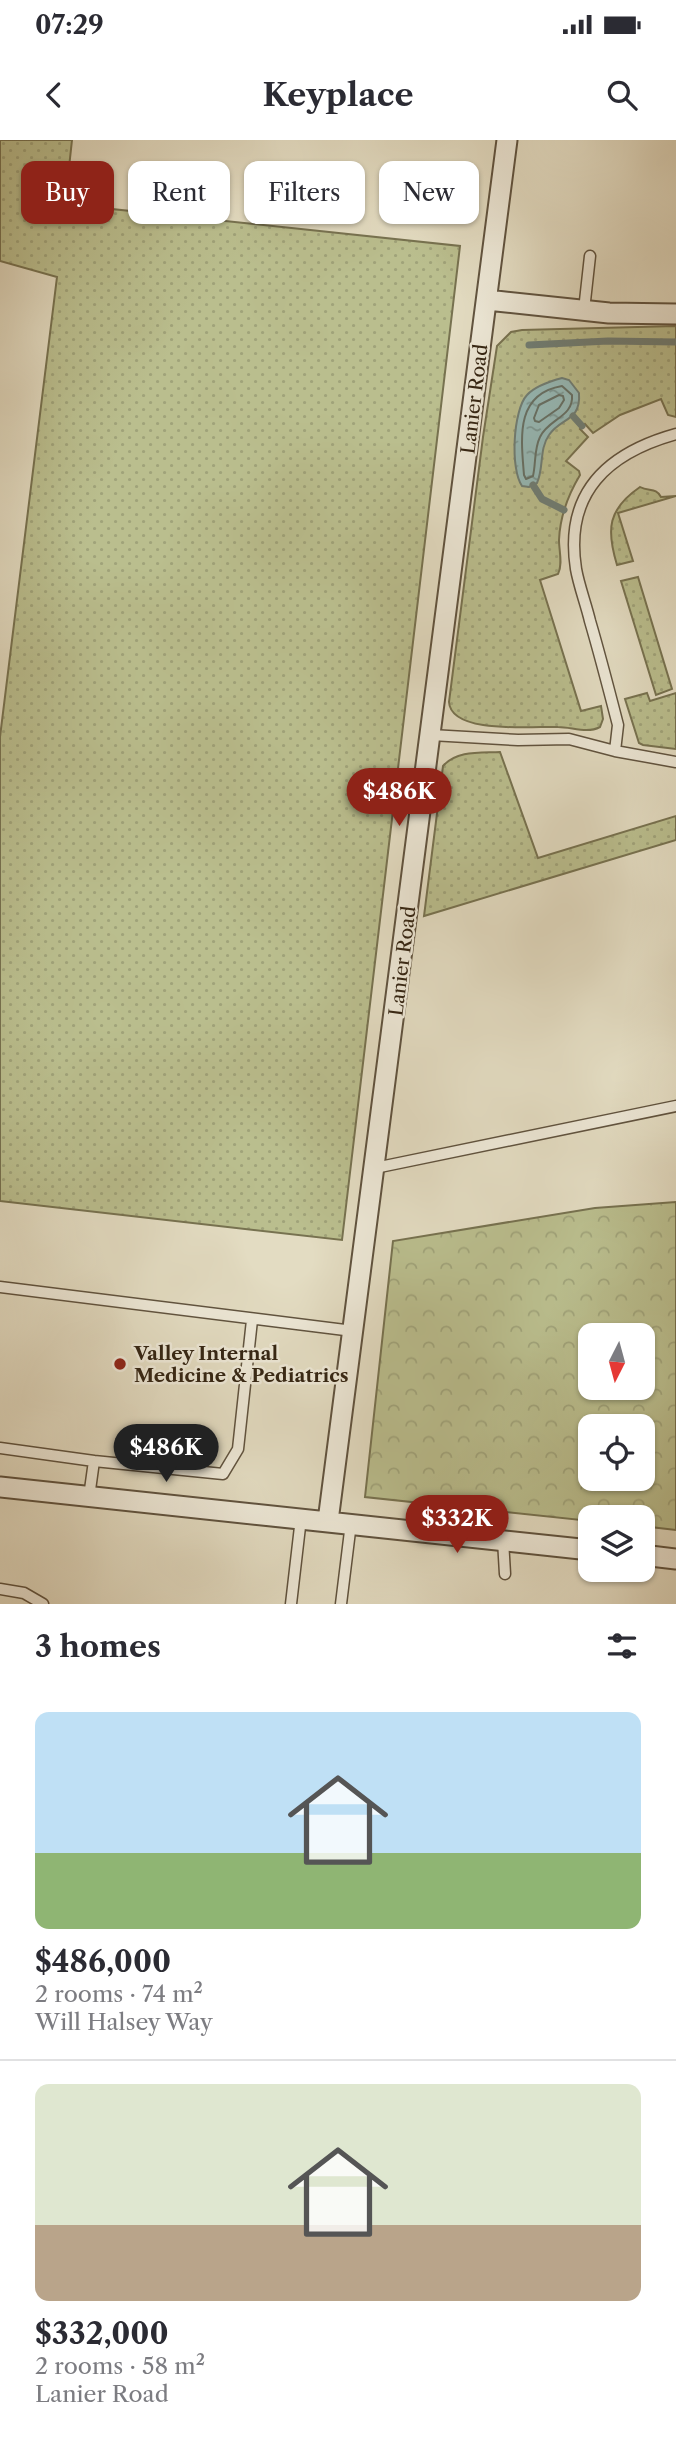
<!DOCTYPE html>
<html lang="en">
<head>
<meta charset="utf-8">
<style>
  body { margin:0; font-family:"Libre Caslon Text",serif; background:#f2f2f3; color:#2b2b33; height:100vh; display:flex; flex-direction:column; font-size:26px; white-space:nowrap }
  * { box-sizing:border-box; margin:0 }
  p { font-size:23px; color:#7c7c81 }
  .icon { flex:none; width:38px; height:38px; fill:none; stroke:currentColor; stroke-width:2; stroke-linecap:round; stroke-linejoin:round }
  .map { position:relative; height:1464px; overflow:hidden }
  .drawer { display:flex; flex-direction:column; background:#fff; flex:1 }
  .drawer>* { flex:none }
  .hud { position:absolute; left:21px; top:21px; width:635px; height:63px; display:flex; gap:14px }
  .needle { width:46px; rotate:186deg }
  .tools { position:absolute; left:578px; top:1183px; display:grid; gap:14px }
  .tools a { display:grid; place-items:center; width:77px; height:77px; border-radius:14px; background:#fff; box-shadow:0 2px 5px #0004; font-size:35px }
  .price { position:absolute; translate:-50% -60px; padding:0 16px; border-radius:24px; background:#8f2418; color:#fff; font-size:23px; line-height:46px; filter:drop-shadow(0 2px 4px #0008) }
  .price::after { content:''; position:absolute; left:50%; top:42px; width:21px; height:16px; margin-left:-10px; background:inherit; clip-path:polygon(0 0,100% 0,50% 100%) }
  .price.on { background:#222; color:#fff }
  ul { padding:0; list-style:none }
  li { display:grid; align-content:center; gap:14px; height:371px; padding:0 35px }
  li+li { border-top:2px solid #e1e1e2 }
  li span { display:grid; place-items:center; height:217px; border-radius:14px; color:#555 }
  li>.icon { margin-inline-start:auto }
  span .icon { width:126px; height:126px; fill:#fffc; stroke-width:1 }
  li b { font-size:30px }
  h2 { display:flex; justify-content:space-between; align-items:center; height:84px; padding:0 35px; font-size:30px }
  .chip { padding:0 24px; border-radius:14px; background:#fff; box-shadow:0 2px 5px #0004; font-size:24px; line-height:63px }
  .chip.on { background:#8f2418; color:#fff }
  .status { display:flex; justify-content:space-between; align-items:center; height:49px; padding:0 35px; background:#fff; direction:ltr }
  .status svg { height:19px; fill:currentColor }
  header { display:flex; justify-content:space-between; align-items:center; height:91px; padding:0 35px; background:#fff; font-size:32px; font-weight:700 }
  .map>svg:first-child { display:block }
  .grass { fill:url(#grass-dots); stroke:#777250; stroke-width:2 }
  .forest { fill:url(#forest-crowns); stroke:#777250; stroke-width:2; fill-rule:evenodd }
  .water { fill:url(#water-ripples); stroke:#6f7e76; stroke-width:2 }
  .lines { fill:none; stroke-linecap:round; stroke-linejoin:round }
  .shore { stroke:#657066; stroke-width:2 }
  .stream { stroke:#6f7e76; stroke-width:7 }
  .service-casing { stroke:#60533f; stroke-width:13 }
  .minor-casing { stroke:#60533f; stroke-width:23 }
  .service { stroke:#ede8d7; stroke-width:10 }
  .minor { stroke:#ede8d7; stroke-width:19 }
  .poi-dot { fill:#8f2418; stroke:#ede8d7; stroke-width:2.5 }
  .labels { text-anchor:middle; stroke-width:5; stroke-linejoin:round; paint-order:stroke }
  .street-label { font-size:19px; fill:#342513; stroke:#ede8d7 }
  .poi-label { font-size:19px; font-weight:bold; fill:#342513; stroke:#ede8d7; text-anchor:start }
</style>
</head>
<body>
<div class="status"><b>07:29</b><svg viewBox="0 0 49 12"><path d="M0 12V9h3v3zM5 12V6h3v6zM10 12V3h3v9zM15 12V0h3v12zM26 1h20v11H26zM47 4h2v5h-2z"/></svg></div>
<header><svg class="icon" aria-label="back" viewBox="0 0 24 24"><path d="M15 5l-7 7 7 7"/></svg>Keyplace<svg class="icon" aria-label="search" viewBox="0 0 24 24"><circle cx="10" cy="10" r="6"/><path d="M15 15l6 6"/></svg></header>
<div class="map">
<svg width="676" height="1464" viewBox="0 0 676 1464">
  <defs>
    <pattern id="grass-dots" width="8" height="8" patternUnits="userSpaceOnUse" patternTransform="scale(1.75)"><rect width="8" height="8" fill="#babe8e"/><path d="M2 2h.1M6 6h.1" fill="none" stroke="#a0a37a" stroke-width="1.8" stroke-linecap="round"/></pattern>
    <pattern id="forest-crowns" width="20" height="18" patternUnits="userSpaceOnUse" patternTransform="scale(1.75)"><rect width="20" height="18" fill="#babe8e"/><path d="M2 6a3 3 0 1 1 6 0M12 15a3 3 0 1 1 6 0" fill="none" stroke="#a0a37a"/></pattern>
    <pattern id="water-ripples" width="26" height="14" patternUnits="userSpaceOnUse" patternTransform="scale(1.75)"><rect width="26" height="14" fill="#96bab8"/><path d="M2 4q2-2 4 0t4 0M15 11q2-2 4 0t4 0" fill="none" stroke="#7b9794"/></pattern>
  </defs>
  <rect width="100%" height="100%" fill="#e3dcc2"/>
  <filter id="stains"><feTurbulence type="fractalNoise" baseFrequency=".00286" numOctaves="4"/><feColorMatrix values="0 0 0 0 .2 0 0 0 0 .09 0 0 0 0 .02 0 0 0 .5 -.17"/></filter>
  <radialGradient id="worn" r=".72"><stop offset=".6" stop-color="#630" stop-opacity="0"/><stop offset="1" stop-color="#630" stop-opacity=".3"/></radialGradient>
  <path class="grass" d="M0 0H72L65 64 460 106 342 1100 0 1061V597L57 137 0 121Z
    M676 186V277L668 275 661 259 620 275 593 293 585 284 580 289 588 297 566 321 579 331 580 335C568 355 560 376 559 400 559 411 563 424 558 434L540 440 581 571 601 566 603 579 600 587C587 594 572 587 558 587 535 586 451 595 449 562L483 297 497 206 511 192 522 190Z
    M640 347C649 352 656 347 661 357L676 356 618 373 633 421 617 425C606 389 608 369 640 347Z
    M638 437 672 549 656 555 621 441Z
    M647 553 650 561 676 553V609L643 605 639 603 625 559Z
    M500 612 538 718 676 676V700L424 776 443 626C457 610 481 613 500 612Z"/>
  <path class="forest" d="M676 1062V1390L642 1386V1377H590V1381L365 1357 393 1101 595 1068ZM590 1195H642V1248H590ZM590 1286H642V1339H590Z"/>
  <path class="water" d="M562 238 569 240 579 253C581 282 561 277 549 295 539 309 544 328 537 343L529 347 522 346C510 329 513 270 527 255 535 246 551 241 562 238Z"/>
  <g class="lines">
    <path class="shore" d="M562 246 572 255C574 277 548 279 540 297 534 309 536 323 533 336L526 339 524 335C521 298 515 254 562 246Z
      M559 255 563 256 564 260 559 268 539 282 535 281 534 278 539 265Z"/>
    <path class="stream" d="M529 205 608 201 676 202
      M573 276 582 286
      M533 345 542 359 564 370"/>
    <g class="service-casing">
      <path id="service" d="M584 170 590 116
        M431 595 518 600 569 599 615 611 676 622
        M615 611 618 585C609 550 600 515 590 481 586 464 579 446 576 429 564 352 608 313 676 294
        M375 1028 676 966
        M0 1147 353 1191
        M0 1308 94 1321 223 1334 238 1309 252 1180
        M89 1357 94 1321
        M503 1400 505 1434
        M0 1449 24 1453 43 1464
        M291 1464 301 1378
        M341 1464 351 1383"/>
    </g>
    <g class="minor-casing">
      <path id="minor" d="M487 160 609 173 676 174
        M0 1347 590 1410
        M328 1381 507 0
        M642 1415 676 1419"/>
    </g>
    <use href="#service" class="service"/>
    <use href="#minor" class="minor"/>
  </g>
  <circle class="poi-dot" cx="120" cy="1224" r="7"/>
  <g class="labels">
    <g class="street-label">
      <text transform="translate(474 259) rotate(-83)" y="7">Lanier Road</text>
      <text transform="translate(402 821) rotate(-83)" y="7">Lanier Road</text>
    </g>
    <g class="poi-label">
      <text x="134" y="1220">Valley Internal<tspan x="134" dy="22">Medicine &amp; Pediatrics</tspan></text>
    </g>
  </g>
  <rect width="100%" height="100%" filter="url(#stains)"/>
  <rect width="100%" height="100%" fill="url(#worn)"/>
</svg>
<div class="tools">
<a><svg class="needle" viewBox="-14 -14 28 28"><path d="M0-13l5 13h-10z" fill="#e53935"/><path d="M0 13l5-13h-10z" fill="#7c7c81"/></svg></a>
<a><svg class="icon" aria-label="locate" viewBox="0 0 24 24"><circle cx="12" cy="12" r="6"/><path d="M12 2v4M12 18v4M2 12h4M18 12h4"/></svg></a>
<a><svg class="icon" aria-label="layers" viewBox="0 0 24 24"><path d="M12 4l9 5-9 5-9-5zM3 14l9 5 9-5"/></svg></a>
</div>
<b class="price" style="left:399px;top:688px">$486K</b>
<b class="price on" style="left:166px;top:1344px">$486K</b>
<b class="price" style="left:457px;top:1415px">$332K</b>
<div class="hud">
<a class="chip on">Buy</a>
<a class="chip">Rent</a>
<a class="chip">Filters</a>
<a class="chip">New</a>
</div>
</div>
<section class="drawer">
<h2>3 homes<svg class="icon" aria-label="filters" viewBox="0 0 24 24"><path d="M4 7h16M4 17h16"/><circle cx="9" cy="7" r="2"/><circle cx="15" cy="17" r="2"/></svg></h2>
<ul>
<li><span style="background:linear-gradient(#bfe0f5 65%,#8fb573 0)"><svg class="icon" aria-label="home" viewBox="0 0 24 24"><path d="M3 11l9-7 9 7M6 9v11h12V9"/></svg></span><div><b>$486,000</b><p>2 rooms · 74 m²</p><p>Will Halsey Way</p></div></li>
<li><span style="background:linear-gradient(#dfe7d0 65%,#b9a48a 0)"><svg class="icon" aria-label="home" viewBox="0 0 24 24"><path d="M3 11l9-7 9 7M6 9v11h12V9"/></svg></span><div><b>$332,000</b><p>2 rooms · 58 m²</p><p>Lanier Road</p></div></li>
</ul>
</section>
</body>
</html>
